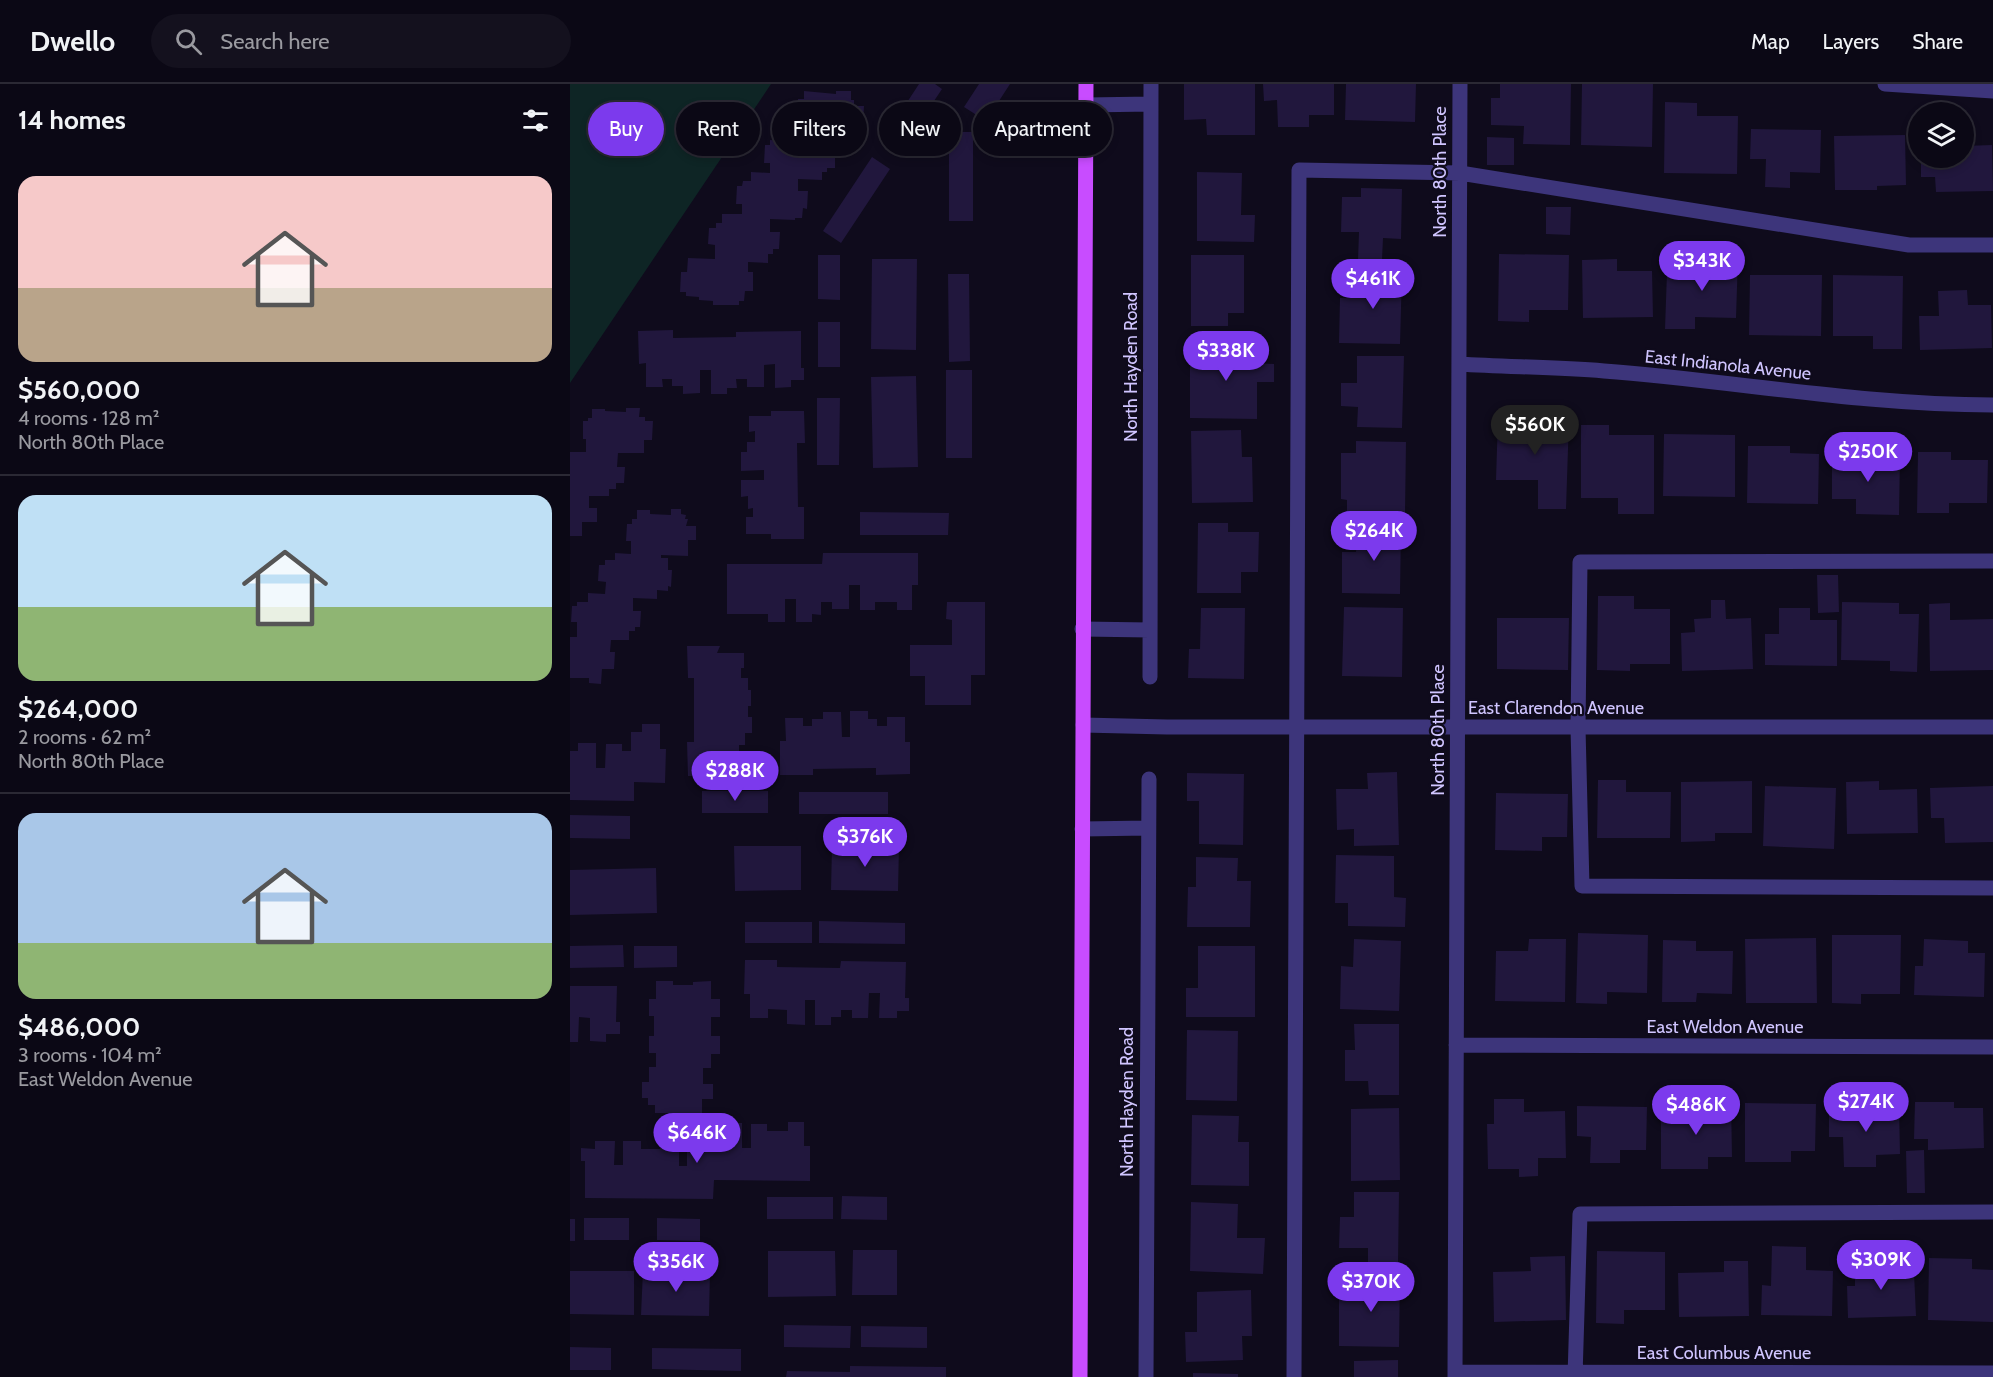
<!DOCTYPE html>
<html lang="en">
<head>
<meta charset="utf-8">
<style>
  body { margin:0; font-family:Cabin,sans-serif; background:#14111e; color:#f1f3f6; height:100vh; display:flex; flex-direction:column; font-size:22px; white-space:nowrap }
  * { box-sizing:border-box; margin:0 }
  p { font-size:20px; color:#9a9aa0 }
  .icon { flex:none; width:33px; height:33px; fill:none; stroke:currentColor; stroke-width:2; stroke-linecap:round; stroke-linejoin:round }
  .map { position:relative; flex:1; overflow:hidden }
  .details { display:flex; flex-direction:column; background:#0b0815; width:570px }
  .details>* { flex:none }
  .top-card { position:absolute; left:18px; top:18px; width:570px; height:54px; display:flex; gap:12px }
  .controls { position:absolute; left:1338px; top:18px; display:grid; gap:12px }
  .controls a { display:grid; place-items:center; width:66px; height:66px; border-radius:50%; background:#0b0815; box-shadow:0 3px 9px #0003,0 0 0 2px #2b2934; font-size:30px }
  .price { position:absolute; translate:-50% -51px; padding:0 14px; border-radius:21px; background:#7c3aed; color:#fff; font-size:20px; line-height:39px; filter:drop-shadow(0 2px 3px #0008) }
  .price::after { content:''; position:absolute; left:50%; top:36px; width:18px; height:14px; margin-left:-9px; background:inherit; clip-path:polygon(0 0,100% 0,50% 100%) }
  .price.selected { background:#222; color:#fff }
  ul { padding:0; list-style:none }
  li { display:grid; align-content:center; gap:12px; height:318px; padding:0 18px }
  li+li { border-top:2px solid #2b2934 }
  li span { display:grid; place-items:center; height:186px; border-radius:18px; color:#555 }
  li>.icon { margin-inline-start:auto }
  span .icon { width:108px; height:108px; fill:#fffc; stroke-width:1 }
  li b { font-size:26px }
  h2 { display:flex; justify-content:space-between; align-items:center; height:72px; padding:0 18px; font-size:26px }
  .tag { padding:0 21px; border-radius:27px; background:#0b0815; box-shadow:0 3px 9px #0003,0 0 0 2px #2b2934; font-size:21px; line-height:54px }
  .tag.selected { background:#7c3aed; color:#fff }
  header { display:flex; align-items:center; gap:36px; box-sizing:border-box; height:84px; padding:0 30px; background:#0b0815; border-bottom:2px solid #2b2934 }
  header strong { font-size:28px }
  nav { display:flex; gap:33px; margin-inline-start:auto; font-size:21px }
  .search { width:420px; height:54px; background:#14111e; display:flex; align-items:center; gap:15px; box-sizing:border-box; padding:0 21px; border-radius:33px; color:#9a9aa0; font-size:22px }
  main { display:flex; flex:1; min-height:0 }
  .map>svg:first-child { display:block }
  .green { fill:#0e2525 }
  .building { fill:#21173d }
  .lines { fill:none; stroke-linecap:round; stroke-linejoin:round }
  .minor { stroke:#3d357b; stroke-width:15 }
  .major { stroke:#c84cff; stroke-width:15 }
  .labels { text-anchor:middle; stroke-width:4.5; stroke-linejoin:round; paint-order:stroke }
  .street-label { font-size:18px; fill:#d0c5ff; stroke:#0f0b1c }
</style>
</head>
<body>
<header>
<strong>Dwello</strong>
<div class="search"><svg class="icon" aria-label="search" viewBox="0 0 24 24"><circle cx="10" cy="10" r="6"/><path d="M15 15l6 6"/></svg>Search here</div>
<nav><a>Map</a><a>Layers</a><a>Share</a></nav>
</header>
<main>
<section class="details">
<h2>14 homes<svg class="icon" aria-label="filters" viewBox="0 0 24 24"><path d="M4 7h16M4 17h16"/><circle cx="9" cy="7" r="2"/><circle cx="15" cy="17" r="2"/></svg></h2>
<ul>
<li><span style="background:linear-gradient(#f6c9c9 60%,#b9a48a 0)"><svg class="icon" aria-label="home" viewBox="0 0 24 24"><path d="M3 11l9-7 9 7M6 9v11h12V9"/></svg></span><div><b>$560,000</b><p>4 rooms · 128 m²</p><p>North 80th Place</p></div></li>
<li><span style="background:linear-gradient(#bfe0f5 60%,#8fb573 0)"><svg class="icon" aria-label="home" viewBox="0 0 24 24"><path d="M3 11l9-7 9 7M6 9v11h12V9"/></svg></span><div><b>$264,000</b><p>2 rooms · 62 m²</p><p>North 80th Place</p></div></li>
<li><span style="background:linear-gradient(#a9c7e8 70%,#8fb573 0)"><svg class="icon" aria-label="home" viewBox="0 0 24 24"><path d="M3 11l9-7 9 7M6 9v11h12V9"/></svg></span><div><b>$486,000</b><p>3 rooms · 104 m²</p><p>East Weldon Avenue</p></div></li>
</ul>
</section>
<div class="map">
<svg width="1423" height="1293" viewBox="0 0 1423 1293">
  <rect width="100%" height="100%" fill="#0f0b1c"/>
  <path class="green" d="M0 0H201L0 299Z"/>
  <path class="building" d="M349 0H365L372 5 348 41 330 29Z
    M409 0H440L416 37 394 23Z
    M614 0H685V51H637L636 35 614 36Z
    M693 0H764V31H739V43H708L707 16 694 17Z
    M776 0H846L845 38 775 36Z
    M930 0H1001L1000 61 953 60 954 42 921 41V14H930Z
    M1012 0H1083L1082 63 1011 61Z
    M234 7 266 10V7H281V16H284V22H294L293 38H283V52L260 51V66H265V84H257V88H252V96L228 95V107H238L237 125 233 124 232 134H225V136L200 135V148H210L209 165H203V170H198V179L178 178V188H183V207H175L174 217H169V221H143V217L129 216V213L116 212V208H110L111 188H117L118 174 145 175V161L138 160 139 144H146V139H152V130H172V120H166L167 102H172L173 97H181V88L200 89V79H194L195 61H200V56L212 57V48H228L229 37H222L223 19 228 20V15H234Z
    M1095 18 1127 19V32H1168L1167 90 1094 89Z
    M1181 45 1251 46 1250 89 1220 88V104L1195 103 1196 75H1180Z
    M379 48H403V137H379Z
    M1335 51 1336 101 1307 102V106H1265L1264 52Z
    M917 53 944 54V81H917Z
    M1422 61 1423 107 1366 108 1365 93H1351V74H1394V62Z
    M302 73 320 85 271 159 253 147Z
    M627 88 672 89 671 131H685L684 158 627 157Z
    M791 104 832 105 831 155 813 154 812 176H788L789 148H771L772 113H791Z
    M976 123H1001L1000 151 976 150Z
    M929 170 999 171 998 226H959V238L928 237Z
    M248 171H270V216L248 215Z
    M621 171H674V229H658V242H621Z
    M1120 172 1168 173 1166 234 1125 233V245H1095L1097 188 1120 189Z
    M302 175H347L346 266 301 265Z
    M1047 175V187H1082L1083 233 1013 234 1012 176Z
    M785 188 832 189 830 260 769 259 770 214H784Z
    M378 190H399L400 277 379 278Z
    M1180 191H1252L1251 252 1179 251Z
    M1263 191 1333 192 1332 265H1303V252H1263Z
    M1397 206 1398 221H1421L1422 264 1350 266 1349 232H1369L1368 207Z
    M248 238H270V283H248Z
    M103 246V254L166 253V248L231 247V284H234V296H221V303L205 304V280L194 281V303H177V295H166L167 304H157V310H141V286H130V309L113 310V302H102V295H92L93 303H76V279L69 280 68 247Z
    M620 263H686V279L704 280V298H687V335L620 334Z
    M787 272H834L832 344 787 343 788 323 771 322V299H787Z
    M376 286H402V374H376Z
    M346 292 348 383 303 384 301 293Z
    M247 314H270L269 381H247Z
    M56 324H70L69 333H75V337H83L82 356H74V369H48L47 383H55L54 399H46V405H39V412H19V424H27V438H12V452H0V368H16V355H13V337H18V334H22V325H35V327L56 328Z
    M201 327H234L235 359H227L228 423H234V455H201V450H176V433H183V424L178 425V412L171 413V396H194V386L171 387V368H177V358H185V347L179 348V332H201Z
    M928 333 999 335 996 425H968V396H926Z
    M1011 341H1039V351H1084V430H1048V414H1011Z
    M671 346 672 373H682L683 418 622 419 621 347Z
    M1094 350 1165 351V413L1093 412Z
    M786 357 836 358 835 430H777V416L771 415V369H786Z
    M1178 362H1220V369L1249 370 1248 420 1177 419Z
    M1348 368H1381V376H1418L1417 419H1379V429H1347Z
    M1262 371 1330 372 1329 431 1286 430V415H1262Z
    M101 425H111V430L116 431 115 435H118L116 442H126V456H118V472L91 471V474H98V486H102L101 503 98 502V507L87 506V515L63 514V527H71L70 543H65V547H59V556H41L40 568H45L44 585H32L31 600 19 599V594H0V553H7V538H1L2 522H7V518H18V509L35 510 36 498 28 497 29 481H35V476H45V469L61 470V457H56L57 440H62V435H67V426H80V430L101 431Z
    M290 428 379 429 378 451H290Z
    M628 439H658V448H689L688 488H671V509H627Z
    M787 441 831 442 830 510 772 509V468H786Z
    M253 469H348V501H342V526H327V518H305V526H290V501H279V525H262V518H251V531L242 530V538H226V515H215V538H198V530H157V480H252Z
    M1247 491H1268L1269 528 1248 529Z
    M1028 512H1064V525H1100V580H1060V587L1027 586Z
    M1141 516H1155L1156 535 1181 534 1183 585 1112 587 1111 549 1125 548 1124 535 1141 534Z
    M377 518H415V591H401V621H355V592H340V561H382V536L376 535Z
    M1272 518 1329 519V530H1349L1347 588 1320 587V577L1271 576Z
    M1380 519V536L1423 535V586L1360 587 1359 520Z
    M774 523 833 524 832 593 772 592Z
    M631 524H675L674 595 618 594 619 565H630Z
    M1209 524H1240V536H1267V582L1195 581V550H1209Z
    M927 534H999L998 586 927 585Z
    M117 562H150L147 569H174V584H171V594H178V606H181V622H178V633H182V649H175V661H169V670H175V686H150V692H118L117 658H124V594H118Z
    M280 627H298V635H307V642H317V633H335V658H340V690L306 691V684L243 685V691H210V657H216L215 634H233V642H242V635H253V628H271L272 653H280Z
    M72 640H90V665H96L95 699 64 698V717L0 716V667H8V659H26V684H35L36 660H52V667H61V648H72Z
    M827 688 829 761 784 762V745L767 746 766 705H798L797 689Z
    M617 689 674 690 673 761 629 760V717H617Z
    M1028 696H1056V708H1101L1100 754H1027Z
    M1182 697V749H1145V757L1111 758V698Z
    M1309 697V706L1347 705 1348 749 1277 750 1276 698Z
    M1195 702 1266 704 1264 765 1193 762Z
    M1423 702V758L1375 759 1374 734H1361L1360 704Z
    M132 707H198V729H132Z
    M229 708H318V730H229Z
    M926 709 998 710 997 753H972V767L925 766Z
    M0 731 60 732V755L0 754Z
    M164 762H231V806L165 807Z
    M262 762 329 763 328 807 261 806Z
    M766 771 824 772V813L836 814 835 843 778 842V819H765Z
    M626 773 668 774 667 797H681L680 843H617L618 803H626Z
    M86 784 87 829 0 831V786Z
    M249 837 335 839V860L249 859Z
    M175 838H242V859H175Z
    M1008 849 1078 851 1077 909 1037 908V920L1006 919Z
    M1262 851H1331L1330 910H1291V920L1262 919Z
    M1246 854 1247 919H1176L1175 855Z
    M784 855 831 857 829 927 770 925 771 882 783 883Z
    M959 855H996L995 918 925 917 926 867H958Z
    M1354 855 1398 857V869H1415L1414 913 1344 911 1345 882H1353Z
    M1093 856 1126 857V867H1163L1162 910 1127 909 1126 918H1092Z
    M53 861 54 883 0 884V862Z
    M64 862H107V883L64 884Z
    M628 862H685V933H616V904H628Z
    M175 876H207V883L270 884 271 877 336 878 335 914H339V927H327V934H309L310 909H299L298 934H282V926H271V933H261V941H245V916H235V941L217 940V926L198 925V934H180V910H174Z
    M86 897H103V901H123V898L141 897V915H150V933H141V952H150V970H141V984H133V1000H143V1015H132V1029H85V1021H78V1014H72V998H79V983H86V969H79V952H84V932H79V915H86Z
    M0 902H47L46 938H50V950H36V958L20 957V934L9 933 8 958H0Z
    M784 940H829V1011H799L798 997H775V966H785Z
    M617 946 668 947 667 1017 616 1016Z
    M924 1015H954V1028L995 1027 996 1074H968V1092L949 1093V1085H918L917 1040H924Z
    M1161 1015 1162 1073H1138V1085H1091V1027H1132V1016Z
    M1345 1018H1384V1024H1413L1414 1064 1358 1066V1055H1344Z
    M1175 1019 1246 1020 1245 1067H1221V1078H1175Z
    M1007 1022 1077 1023 1076 1066H1050V1079H1020L1021 1053 1007 1052Z
    M1329 1022 1330 1070 1306 1071V1083H1274L1273 1053H1259V1024Z
    M829 1024 830 1096 781 1097V1025Z
    M622 1031 669 1032 668 1058H679V1102L621 1101Z
    M218 1038H234V1062H240V1097L144 1096 143 1115 15 1114V1077H11V1064L25 1065V1057H45L44 1081H53V1057H71V1065H90V1057H109V1082H117V1057H135V1066H143V1048H153V1039H172V1064H181V1040H197V1047H218Z
    M1354 1066 1355 1109H1337L1336 1067Z
    M784 1108H829L828 1180H798V1164H769L770 1133H784Z
    M272 1112 317 1113V1136L271 1135Z
    M197 1113H263V1135H197Z
    M621 1118 668 1120 667 1154H695L693 1190 620 1187Z
    M14 1134H59V1156H14Z
    M87 1134 130 1135V1157L87 1156Z
    M0 1135H5V1157H0Z
    M1202 1162 1236 1163V1186L1263 1187 1262 1232 1191 1231 1192 1201 1201 1202Z
    M283 1166H327V1211H282Z
    M198 1167H265L266 1212 198 1213Z
    M1027 1167 1095 1168V1226H1054V1240L1026 1239Z
    M995 1172 996 1236 924 1238 923 1188 961 1187 960 1173Z
    M1325 1174 1326 1190 1344 1189 1346 1232 1278 1234 1277 1202H1285V1175Z
    M1359 1174 1402 1175V1185L1423 1186V1238L1358 1236Z
    M1154 1177H1178L1179 1232 1109 1233 1108 1189 1154 1188Z
    M73 1186 140 1188 139 1232 71 1231Z
    M0 1187H64V1231L0 1230Z
    M782 1192H830L829 1263 769 1262V1216H782Z
    M681 1206 682 1252H672L673 1276 616 1278 615 1248H627V1208Z
    M214 1241 281 1242 280 1264 214 1263Z
    M291 1242 357 1243V1264L291 1263Z
    M0 1263 41 1264V1286H0Z
    M82 1264 171 1265V1287L82 1285Z
    M828 1276V1293H784V1277Z
    M280 1282 376 1283V1293H216L217 1287 280 1288Z
    M623 1289 668 1290V1293H623Z"/>
  <g class="lines">
    <path class="minor" d="M1315 0 1423 7
      M516 21 581 20
      M889 280C937 283 986 283 1034 287 1165 297 1291 321 1423 321
      M1423 477 1010 478 1008 644 1012 802 1423 804
      M512 545 580 546
      M580 593 581 0
      M513 641 597 643H1423
      M512 745 578 744
      M886 961 1423 963
      M885 1288 1423 1289
      M576 1293 579 695
      M724 1293 729 86 890 89 1339 161H1423
      M885 1293 890 0
      M1005 1293 1010 1130 1423 1128"/>
    <path class="major" d="M510 1293 516 0"/>
  </g>
  <g class="labels">
    <g class="street-label">
      <text transform="translate(870 88) rotate(-90)" y="6">North 80th Place</text>
      <text transform="translate(1158 281) rotate(6)" y="6">East Indianola Avenue</text>
      <text transform="translate(561 283) rotate(-90)" y="6">North Hayden Road</text>
      <text x="986" y="630">East Clarendon Avenue</text>
      <text transform="translate(868 646) rotate(-90)" y="6">North 80th Place</text>
      <text x="1155" y="949">East Weldon Avenue</text>
      <text transform="translate(557 1018) rotate(-90)" y="6">North Hayden Road</text>
      <text x="1154" y="1275">East Columbus Avenue</text>
    </g>
  </g>
</svg>
<div class="controls">
<a><svg class="icon" aria-label="layers" viewBox="0 0 24 24"><path d="M12 4l9 5-9 5-9-5zM3 14l9 5 9-5"/></svg></a>
</div>
<b class="price" style="left:1132px;top:208px">$343K</b>
<b class="price" style="left:803px;top:226px">$461K</b>
<b class="price" style="left:656px;top:298px">$338K</b>
<b class="price selected" style="left:965px;top:372px">$560K</b>
<b class="price" style="left:1298px;top:399px">$250K</b>
<b class="price" style="left:804px;top:478px">$264K</b>
<b class="price" style="left:165px;top:718px">$288K</b>
<b class="price" style="left:295px;top:784px">$376K</b>
<b class="price" style="left:1296px;top:1049px">$274K</b>
<b class="price" style="left:1126px;top:1052px">$486K</b>
<b class="price" style="left:127px;top:1080px">$646K</b>
<b class="price" style="left:1311px;top:1207px">$309K</b>
<b class="price" style="left:106px;top:1209px">$356K</b>
<b class="price" style="left:801px;top:1229px">$370K</b>
<div class="top-card">
<a class="tag selected">Buy</a>
<a class="tag">Rent</a>
<a class="tag">Filters</a>
<a class="tag">New</a>
<a class="tag">Apartment</a>
</div>
</div>
</main>
</body>
</html>
